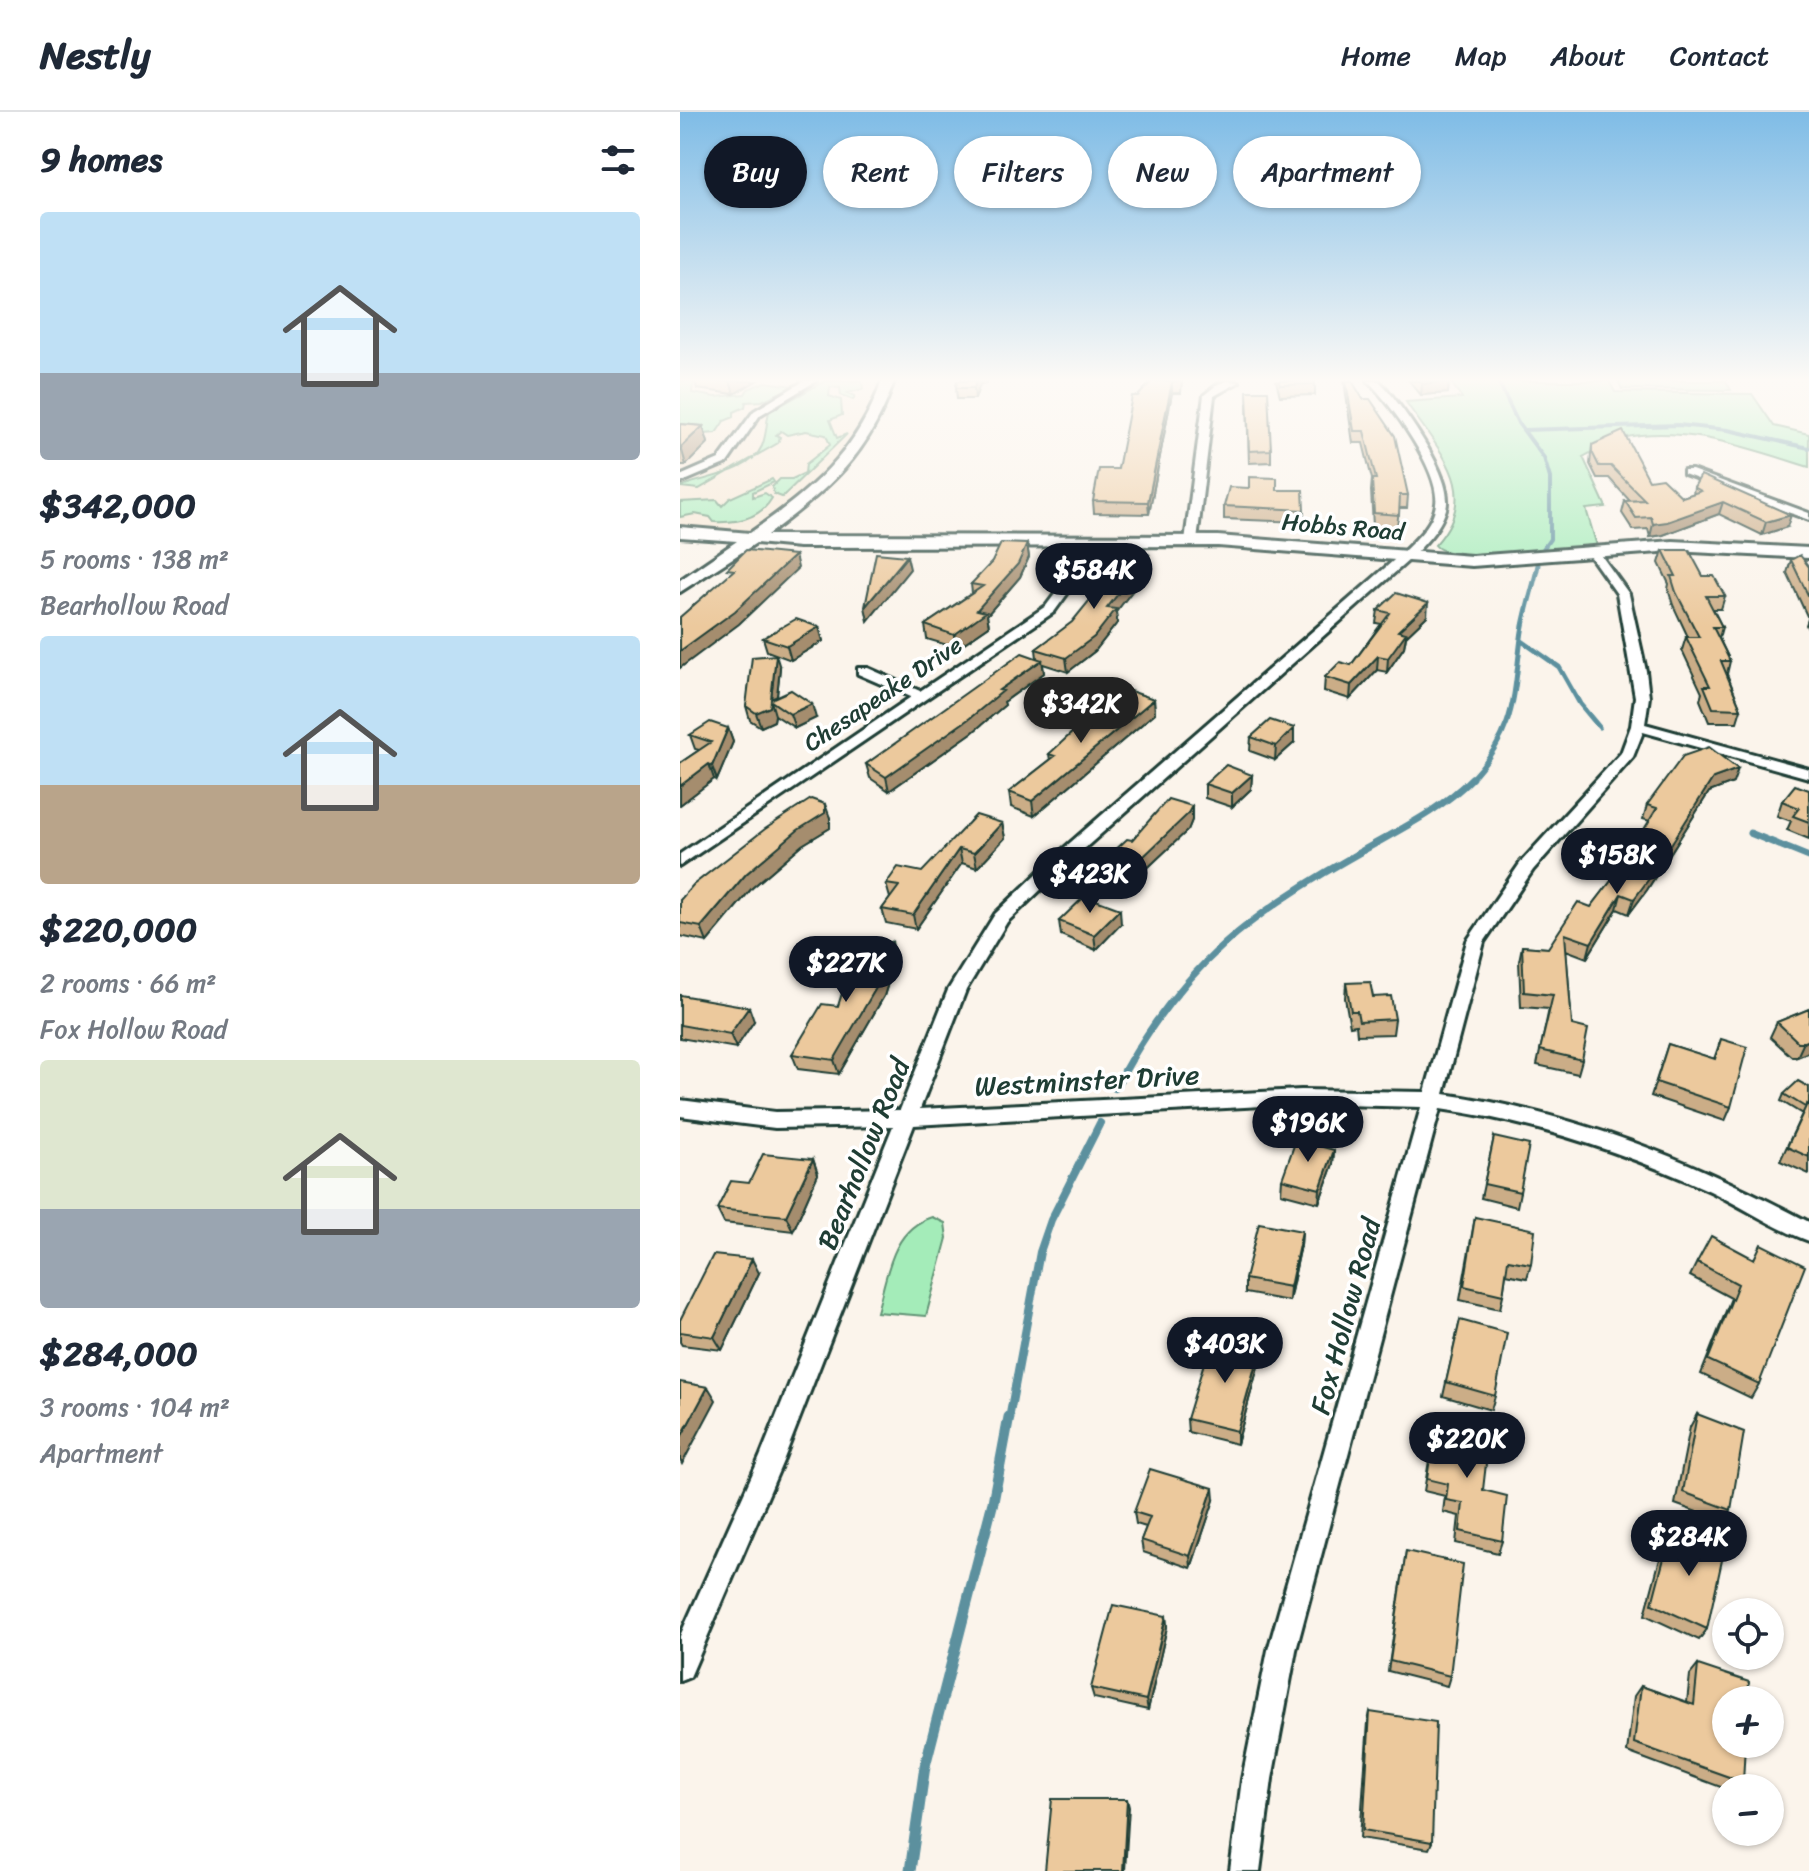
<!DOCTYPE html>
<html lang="en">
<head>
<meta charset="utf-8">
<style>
  body { margin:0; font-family:Sriracha,sans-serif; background:#f6f6f7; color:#1f2937; height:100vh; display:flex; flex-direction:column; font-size:30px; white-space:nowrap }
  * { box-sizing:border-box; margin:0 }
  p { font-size:26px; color:#747a83 }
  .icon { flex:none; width:44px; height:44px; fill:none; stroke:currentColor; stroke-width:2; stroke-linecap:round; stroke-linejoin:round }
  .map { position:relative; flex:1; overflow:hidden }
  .details { display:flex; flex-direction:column; background:#fff; width:680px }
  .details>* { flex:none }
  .guide { position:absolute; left:24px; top:24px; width:760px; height:72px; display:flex; gap:16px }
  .fabs { position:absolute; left:1032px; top:1486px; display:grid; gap:16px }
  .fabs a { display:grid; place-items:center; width:72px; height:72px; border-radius:50%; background:#fff; box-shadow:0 2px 6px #0004; font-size:40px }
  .price { position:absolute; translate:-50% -68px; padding:0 18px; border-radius:28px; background:#111827; color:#fff; font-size:26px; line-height:52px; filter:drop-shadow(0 2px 4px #0008) }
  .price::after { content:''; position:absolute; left:50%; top:48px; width:24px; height:18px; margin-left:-12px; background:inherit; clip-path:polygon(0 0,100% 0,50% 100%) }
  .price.on { background:#222; color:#fff }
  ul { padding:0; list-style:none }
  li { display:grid; align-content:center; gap:16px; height:424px; padding:0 40px }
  li span { display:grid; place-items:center; height:248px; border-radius:8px; color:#555 }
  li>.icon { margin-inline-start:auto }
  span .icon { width:144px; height:144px; fill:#fffc; stroke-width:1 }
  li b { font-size:34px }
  h2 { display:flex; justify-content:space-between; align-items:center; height:96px; padding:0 40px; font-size:34px }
  .pill { padding:0 28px; border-radius:36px; background:#fff; box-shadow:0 2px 6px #0004; font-size:28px; line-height:72px }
  .pill.on { background:#111827; color:#fff }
  header { display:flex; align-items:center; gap:48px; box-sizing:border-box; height:112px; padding:0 40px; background:#fff; border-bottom:2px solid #e0e1e3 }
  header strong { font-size:38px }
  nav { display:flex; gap:44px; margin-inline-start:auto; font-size:28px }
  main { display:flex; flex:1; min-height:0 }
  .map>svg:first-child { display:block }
  .built { fill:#f6e7d4 }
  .green { fill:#a4ecb9; stroke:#629476; stroke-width:2 }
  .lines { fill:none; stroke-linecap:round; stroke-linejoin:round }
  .stream-far4 { stroke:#5b909e; stroke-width:4 }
  .stream-far3 { stroke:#5b909e; stroke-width:5 }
  .stream-far2 { stroke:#5b909e; stroke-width:7 }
  .stream-far1 { stroke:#5b909e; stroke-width:8 }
  .stream { stroke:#5b909e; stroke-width:11 }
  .minor-casing { stroke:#1f3d34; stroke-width:6 }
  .tertiary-casing { stroke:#1f3d34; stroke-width:6 }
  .minor { fill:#fff; fill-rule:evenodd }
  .tertiary { fill:#fff; fill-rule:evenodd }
  .wall { fill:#cbad87; stroke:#1f3d34; stroke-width:2 }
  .shaded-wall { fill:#a58d6e; stroke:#1f3d34; stroke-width:2 }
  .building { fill:#ecc99d; stroke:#1f3d34; stroke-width:2 }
  .labels { text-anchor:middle; stroke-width:7; stroke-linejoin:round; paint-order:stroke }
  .far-street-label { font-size:24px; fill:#1f3d34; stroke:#fff }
  .street-label { font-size:28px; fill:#1f3d34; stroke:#fff }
</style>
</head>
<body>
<header>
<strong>Nestly</strong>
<nav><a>Home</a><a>Map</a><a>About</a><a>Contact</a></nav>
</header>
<main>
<section class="details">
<h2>9 homes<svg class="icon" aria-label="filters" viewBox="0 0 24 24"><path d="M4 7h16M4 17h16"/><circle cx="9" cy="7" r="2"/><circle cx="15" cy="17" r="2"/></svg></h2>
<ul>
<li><span style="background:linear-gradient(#bfe0f5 65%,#9aa5b1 0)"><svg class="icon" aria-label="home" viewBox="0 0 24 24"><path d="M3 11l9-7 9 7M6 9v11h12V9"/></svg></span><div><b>$342,000</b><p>5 rooms · 138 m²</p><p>Bearhollow Road</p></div></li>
<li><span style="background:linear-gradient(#bfe0f5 60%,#b9a48a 0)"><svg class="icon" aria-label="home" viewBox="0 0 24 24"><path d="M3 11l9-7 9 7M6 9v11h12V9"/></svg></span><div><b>$220,000</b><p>2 rooms · 66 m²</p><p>Fox Hollow Road</p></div></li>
<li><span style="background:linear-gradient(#dfe7d0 60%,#9aa5b1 0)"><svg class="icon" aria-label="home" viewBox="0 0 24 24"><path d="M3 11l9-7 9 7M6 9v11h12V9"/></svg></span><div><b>$284,000</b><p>3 rooms · 104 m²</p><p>Apartment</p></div></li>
</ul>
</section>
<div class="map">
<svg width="1129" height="1759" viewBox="0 0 1129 1759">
  <rect width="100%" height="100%" fill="#fbf4eb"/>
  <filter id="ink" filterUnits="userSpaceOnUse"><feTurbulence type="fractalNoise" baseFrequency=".0125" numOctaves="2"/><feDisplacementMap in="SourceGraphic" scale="16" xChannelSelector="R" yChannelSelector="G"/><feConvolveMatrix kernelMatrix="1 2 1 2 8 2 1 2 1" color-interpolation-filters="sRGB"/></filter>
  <g filter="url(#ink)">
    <path class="built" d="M0 269H206L181 331 145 368 69 427 46 418 0 413Z"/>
    <path class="green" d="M0 269H24L13 271 12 281 35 285 65 282 68 277 85 270 114 274 82 289 66 290 65 295 54 300V305L44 309 36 321 0 324Z
      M145 269H182L183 277 168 281 175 284 173 288 161 283 160 276 150 275 149 284 161 288 162 303 150 308 157 326 167 322 102 385 94 382 92 375 100 367H112L125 361 126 352 150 333 146 323 126 319 107 323 101 319 96 323 100 325 98 331 19 377 0 375C22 365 70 362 82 334 87 322 86 311 89 300Z
      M770 269H929L935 280 1072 282 1094 314 1129 322V355C1071 337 1004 312 942 326 929 329 915 339 903 345L926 395 906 397 917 434C890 436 769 453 755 433 804 379 759 340 726 290L782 286Z
      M938 269H1046L1051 278 942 277Z
      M92 367 94 370 73 380V385L85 381 92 386C80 407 56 411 34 410L30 405 15 402 0 405V390L37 388 42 394 50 386Z
      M252 1105 265 1111 267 1126 246 1204 197 1200C207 1165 211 1117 252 1105Z"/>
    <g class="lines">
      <path class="stream-far4" d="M818 269 838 311 864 346 870 366V427L863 437
        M844 318 998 313 1048 318 1129 336"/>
      <path class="stream-far3" d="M842 529 879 555 900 592 919 615
        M790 668C836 619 833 588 841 526 844 501 853 477 858 453"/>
      <path class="stream-far2" d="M1070 721 1129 745
        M450 950C508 851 572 801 670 746 712 721 758 701 792 666"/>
      <path class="stream-far1" d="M435 976 451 948
        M329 1307 360 1140 371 1108 420 1011"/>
      <path class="stream" d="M230 1759 245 1654 313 1390 329 1305"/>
      <g class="minor-casing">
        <path id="minor" d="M124 269H136L80 303 47 351 0 371V364L39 347 74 299Z
          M547 269 559 270 534 284 517 429 511 432 505 429 524 283 538 272Z
          M688 269H699L706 276C726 301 775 366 766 397 760 418 743 433 729 448L395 745 327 810 286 878 240 997 621 978 745 980 787 829 841 750 941 641 951 614 955 585 937 482 908 441 914 437 918 439 949 482 966 559 969 585 965 612 1129 657V666L963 620 953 645 853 758 804 830 764 982C893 1000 1014 1049 1129 1110V1129C1095 1117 1063 1095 1030 1079 943 1040 855 1010 760 997L616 1538 592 1667 580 1759H550L562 1667 588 1538 741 995 621 992 234 1013 103 1349 10 1565 0 1569V1524L80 1345 213 1014 95 1016 0 1004V988L95 1000 220 998 268 878 315 802 383 737 721 442C735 428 753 413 756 392 761 360 711 292 688 269Z
          M1004 358H1012L1129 401V408L1004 362Z
          M400 428 410 430 390 478 374 500 0 754V742L231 585 178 562V556H188L240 579 366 494 378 478Z"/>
      </g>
      <g class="tertiary-casing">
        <path id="tertiary" d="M202 269H214C190 342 148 378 87 423L538 424 792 444 993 429 1129 436V446L993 439 792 454 538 434 119 435 76 431 0 480V468L57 429 0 425V415L70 421C131 378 176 342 202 269Z"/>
      </g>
      <use href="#minor" class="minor"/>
      <use href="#tertiary" class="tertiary"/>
    </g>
    <path class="wall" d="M15 269H76L54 282 17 277Z
      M277 269H306V272H300L295 287H277L276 276Z
      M472 269H502L501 281H492L469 402 414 401 413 389 438 357 458 284Z
      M596 269H634L635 272V283L600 284Z
      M664 269H672L728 383 727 396H719L717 415 693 414 691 379 692 367 683 331H673Z
      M729 269H769L768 281 741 283Z
      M567 291 591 338V350L569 351Z
      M0 312 23 314 28 331 6 353H0Z
      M912 333 969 368 1002 385 1013 382 1014 375 1107 415 1082 423 1039 402 983 423 970 425 968 417 953 418 942 401 945 389H950L929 366H917L910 352Z
      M597 378 624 398V410L544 407V394Z
      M347 432 349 445 340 465 307 503 309 514 277 536 247 527 245 513 292 481 291 472Z
      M983 438 1023 464 1045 484 1041 497H1033L1042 515 1039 526 1050 549 1047 562 1061 597 1057 610H1029L1020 588 1022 581 1002 538 1006 525H1008L993 493 988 477 989 472 979 451Z
      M1111 448 1129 455V519L1126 513 1129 504H1127L1107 461Z
      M470 456 436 500 437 511 415 539 388 560 363 552 364 561 324 590 325 593 293 620 209 679 190 666 186 652 357 546 356 537Z
      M698 498 747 504 726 524 724 535 707 560 697 558 670 587 644 579 645 565 671 553 701 512 696 511Z
      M139 515 143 529 111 548 87 539 83 526Z
      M100 556 97 584 136 606 115 616 95 603 94 609 81 615 70 608 66 594Z
      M474 587 475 601 354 704 331 695 329 680 370 648 369 642 401 620Z
      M48 616 53 630 37 668 34 667 0 693V651L19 638 15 637 10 623Z
      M571 625 614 631 595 648 570 639Z
      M572 663 571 677 552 695 525 686V672Z
      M1053 671 1029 680 967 778 949 802 937 797 907 846 886 838 892 913 902 948 898 962 857 953 869 897 841 895 839 849 842 834 868 836 911 795 952 742 954 734 970 709 963 707 967 693Z
      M1129 678V727L1107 718 1111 709 1097 704 1102 689Z
      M512 694V708L508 718 443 779 418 769 417 755 452 728Z
      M150 706V716L122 733 72 776 27 830 0 824V788Z
      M322 711 325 726 297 756 282 751 236 817 206 811 202 797 210 786 206 772 242 760Z
      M379 809 441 812 416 838 381 823Z
      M216 845 204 884 159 962 118 957 112 942 158 894Z
      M666 871 693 885 715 907 713 922 677 923 676 913 670 914 665 886Z
      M0 883 74 909 56 936 0 926Z
      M1129 897V940L1117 945H1112L1090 925 1097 910Z
      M1041 927 1051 995 1045 1009 971 984 988 932 1034 947Z
      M1129 975V1062L1100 1049 1122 1002 1101 989 1104 982Z
      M814 1025 840 1080 837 1095 801 1086Z
      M654 1038 653 1052 639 1091 601 1081 602 1067Z
      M133 1047 138 1062 113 1119 44 1111 37 1097 69 1071Z
      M795 1105 851 1152 847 1166 826 1162 823 1183 820 1197 780 1188Z
      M622 1119 621 1133 609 1189 565 1181V1167Z
      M1074 1147 1079 1272 1071 1286 1021 1262 1051 1186 1010 1164 1017 1150Z
      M79 1161 42 1238 2 1233 0 1230V1208Z
      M780 1208 815 1284 811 1298 763 1284Z
      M581 1233 580 1247 557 1332 508 1320 507 1307 543 1241Z
      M1017 1302 1051 1398 1044 1410 995 1392 1010 1315Z
      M755 1312 803 1378 822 1429 818 1441 776 1431 779 1404 763 1400 765 1384 744 1379Z
      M534 1388 511 1456 463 1440 461 1428 466 1415 456 1412 454 1400Z
      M992 1416 1027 1517 1019 1528 965 1503 985 1428Z
      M726 1439 770 1564 767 1574 708 1559Z
      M486 1504 487 1515 468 1598 414 1586 411 1576Z
      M1018 1553 1063 1670 1057 1676 1046 1677 947 1640 954 1584 961 1574 1007 1590 1010 1563Z
      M690 1600 752 1730 749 1737 680 1726 688 1610Z"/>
    <path class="shaded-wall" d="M50 269H76L54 282Z
      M296 269H300V272L295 287 294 276Z
      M769 269 768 281 741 283 742 272Z
      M492 270V281L469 402 468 390Z
      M23 314 28 331 6 353 1 335Z
      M1043 390 1039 402 983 423 970 425 973 412Z
      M1111 403 1107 415 1082 423 1086 410Z
      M347 432 349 445 340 465 307 503 309 514 277 536 274 523 297 498Z
      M115 443 118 456 59 512 0 556V539Z
      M469 443 470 456 436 500 437 511 415 539 388 560 386 546Z
      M227 444 230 457 188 509 185 495Z
      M748 491 747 504 726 524 724 535 707 560 708 546 718 519Z
      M139 515 143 529 111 548 107 534Z
      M96 543 100 556 96 592 91 587Z
      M698 544 697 558 670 587 671 573Z
      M362 548 364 561 324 590 325 593 293 620 209 679 206 665 319 578Z
      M474 587 475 601 354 704 352 689Z
      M91 589 95 603 94 609 81 615 76 601Z
      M132 592 136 606 115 616 110 602Z
      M48 616 53 630 37 668 32 654Z
      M614 616V631L595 648 596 634Z
      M29 652 34 667 0 693V674Z
      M1058 657 1053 671 1029 680 967 778 949 802 954 787 1033 666Z
      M572 663 571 677 552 695V681Z
      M145 692 150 706V716L122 733 72 776 27 830 21 815 66 762Z
      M512 694V708L508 718 443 779 442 765Z
      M322 711 325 726 297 756 294 741Z
      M279 737 282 751 236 817 233 803Z
      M941 782 937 797 907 846 911 831Z
      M440 797 441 812 416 838 414 823Z
      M212 830 216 845 204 884 159 962 154 948Z
      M69 895 74 909 56 936 50 922Z
      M1129 928V940L1117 945 1124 930Z
      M654 1038 653 1052 639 1091 640 1077Z
      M133 1047 138 1062 113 1119 106 1104Z
      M622 1119 621 1133 609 1189 610 1175Z
      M72 1147 79 1161 42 1238 34 1225Z
      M581 1233 580 1247 557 1332V1319Z
      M28 1275 36 1288 2 1352 0 1348V1327Z
      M533 1376 534 1388 511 1456 510 1444Z
      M486 1504 487 1515 468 1598 466 1588Z
      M447 1687 449 1695 445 1759H443Z"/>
    <path class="building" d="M277 269H296L294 276H276Z
      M472 269H501L492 270 468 390 413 389 419 357H438L452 284H458Z
      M599 269H634L635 272 600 273Z
      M666 269H672L683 287H690L715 324 728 383H720L719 403 694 401 692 367H696L684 319H674Z
      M740 269H769L742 272Z
      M567 279H588L591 338 569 339Z
      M0 312 23 314 1 335H0Z
      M943 319 969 368 982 366 1002 385 1021 379 1014 375 1021 363 1111 403 1086 410 1043 390 987 410 973 412 971 405 956 406 945 389 965 388 931 354H919L912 340V333Z
      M569 365 597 366V378H623L624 398 544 394 549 375 569 376Z
      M321 431 347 432 338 452 297 498 306 500 274 523 245 513 303 474 291 472 312 450Z
      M66 438 115 443 55 499 0 539V505L54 458 47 457Z
      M983 438H1009L1023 464H1034L1045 484H1026L1042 515H1033L1050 549H1041L1061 597 1033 596 1024 574H1030L1006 525H1019L996 480 991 464H996Z
      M196 441 227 444 185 495Z
      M447 442 469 443 427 496 436 497 414 525 386 546 356 537 392 510Z
      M1120 443 1129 455V485L1111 448Z
      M716 481 748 491 718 519 726 521 708 546 698 544 671 573 645 565 660 550 671 553 710 501 698 498Z
      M116 507 139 515 107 534 83 526Z
      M342 541 362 548 319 578 323 579 290 606 206 665 186 652Z
      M96 543 91 587 111 578 132 592 110 602 91 589 90 595 76 601 66 594 72 545Z
      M450 579 474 587 352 689 329 680 375 644 369 642 395 618 401 620Z
      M590 608 614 616 596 634 571 625Z
      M30 610 48 616 32 654 29 652 0 674V651L31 630 10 623Z
      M1029 635 1058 657 1033 666 971 764 954 787 941 782 911 831 885 822 892 913 908 917 902 948 860 938 873 883 844 880 842 834 868 836 898 790 911 795 957 735 954 734 977 696 967 693 1003 644Z
      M546 653 572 663 552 681 525 672Z
      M1115 673 1129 678V710L1113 704 1119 696 1102 689Z
      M131 687 145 692V701L118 718 66 762 21 815 0 811V788L13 773 85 717Z
      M488 687 512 694 507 703 442 765 417 755 447 727 452 728Z
      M296 703 322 711 294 741 279 737 233 803 202 797 219 774 206 772 218 755 242 760Z
      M405 784 440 797 414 823 379 809Z
      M178 830H212L200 869 154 948 112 942 142 892 158 894Z
      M690 870 693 885 711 884 715 907 679 909 677 899H671L666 871Z
      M0 883 69 895 50 922 0 913Z
      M1129 897V928L1124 930H1118L1097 910Z
      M1041 927 1067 935 1051 995 976 970 988 932 1035 947Z
      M1118 969 1129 975V993L1127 992 1125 995 1104 982Z
      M1127 992 1129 994V1045L1107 1035Z
      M814 1025 849 1033 840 1080 804 1072Z
      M616 1028 654 1038 640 1077 602 1067Z
      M83 1042 133 1047 106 1104 37 1097 51 1069 69 1071Z
      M795 1105 855 1118 851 1152 828 1148 823 1183 784 1174Z
      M579 1111 622 1119 610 1175 565 1167Z
      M1031 1124 1074 1147 1081 1132 1125 1154 1079 1272 1028 1248 1058 1172 1017 1150Z
      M33 1143 72 1147 34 1225 0 1220V1208Z
      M780 1208 827 1221 815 1284 766 1270Z
      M548 1226 581 1233 557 1319 507 1307 528 1238 543 1241Z
      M0 1270 28 1275 0 1327Z
      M1017 1302 1064 1320 1051 1398 1003 1380Z
      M755 1312 809 1325 803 1378 827 1384 822 1429 780 1419 783 1391 766 1388 768 1372 747 1367Z
      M470 1357 533 1376 510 1444 461 1428 470 1405 454 1400Z
      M992 1416 1044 1439 1027 1517 972 1492Z
      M726 1439 783 1452 770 1564 710 1549Z
      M433 1493 486 1504 466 1588 411 1576Z
      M1018 1553 1069 1570 1068 1588H1046V1632H1065L1063 1670 954 1631 961 1574 1014 1593Z
      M690 1600 756 1610 752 1730 683 1718Z
      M372 1687H447L443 1759H365Z"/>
  </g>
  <linearGradient id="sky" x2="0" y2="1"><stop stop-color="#7fbce6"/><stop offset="0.52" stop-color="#fdfaf6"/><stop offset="1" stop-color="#fdfaf6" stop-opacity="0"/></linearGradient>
  <rect width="1129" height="515" fill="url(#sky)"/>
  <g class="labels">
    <g class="far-street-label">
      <text transform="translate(663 415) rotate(5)" y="8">Hobbs Road</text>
      <text transform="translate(203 582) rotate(-34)" y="8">Chesapeake Drive</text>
    </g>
    <g class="street-label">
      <text transform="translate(407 968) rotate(-3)" y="10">Westminster Drive</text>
      <text transform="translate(183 1042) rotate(-68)" y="10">Bearhollow Road</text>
      <text transform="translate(665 1204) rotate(-75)" y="10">Fox Hollow Road</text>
    </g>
  </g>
</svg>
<div class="fabs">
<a><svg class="icon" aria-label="locate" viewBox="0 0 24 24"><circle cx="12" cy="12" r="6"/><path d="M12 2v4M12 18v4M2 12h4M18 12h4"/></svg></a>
<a>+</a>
<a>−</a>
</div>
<b class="price" style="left:414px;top:499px">$584K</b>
<b class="price on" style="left:401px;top:633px">$342K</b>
<b class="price" style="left:937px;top:784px">$158K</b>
<b class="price" style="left:410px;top:803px">$423K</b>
<b class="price" style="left:166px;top:892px">$227K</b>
<b class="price" style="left:628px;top:1052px">$196K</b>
<b class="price" style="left:545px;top:1273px">$403K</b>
<b class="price" style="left:787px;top:1368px">$220K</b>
<b class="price" style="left:1009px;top:1466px">$284K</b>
<div class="guide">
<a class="pill on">Buy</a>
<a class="pill">Rent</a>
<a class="pill">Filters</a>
<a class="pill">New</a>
<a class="pill">Apartment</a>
</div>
</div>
</main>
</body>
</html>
